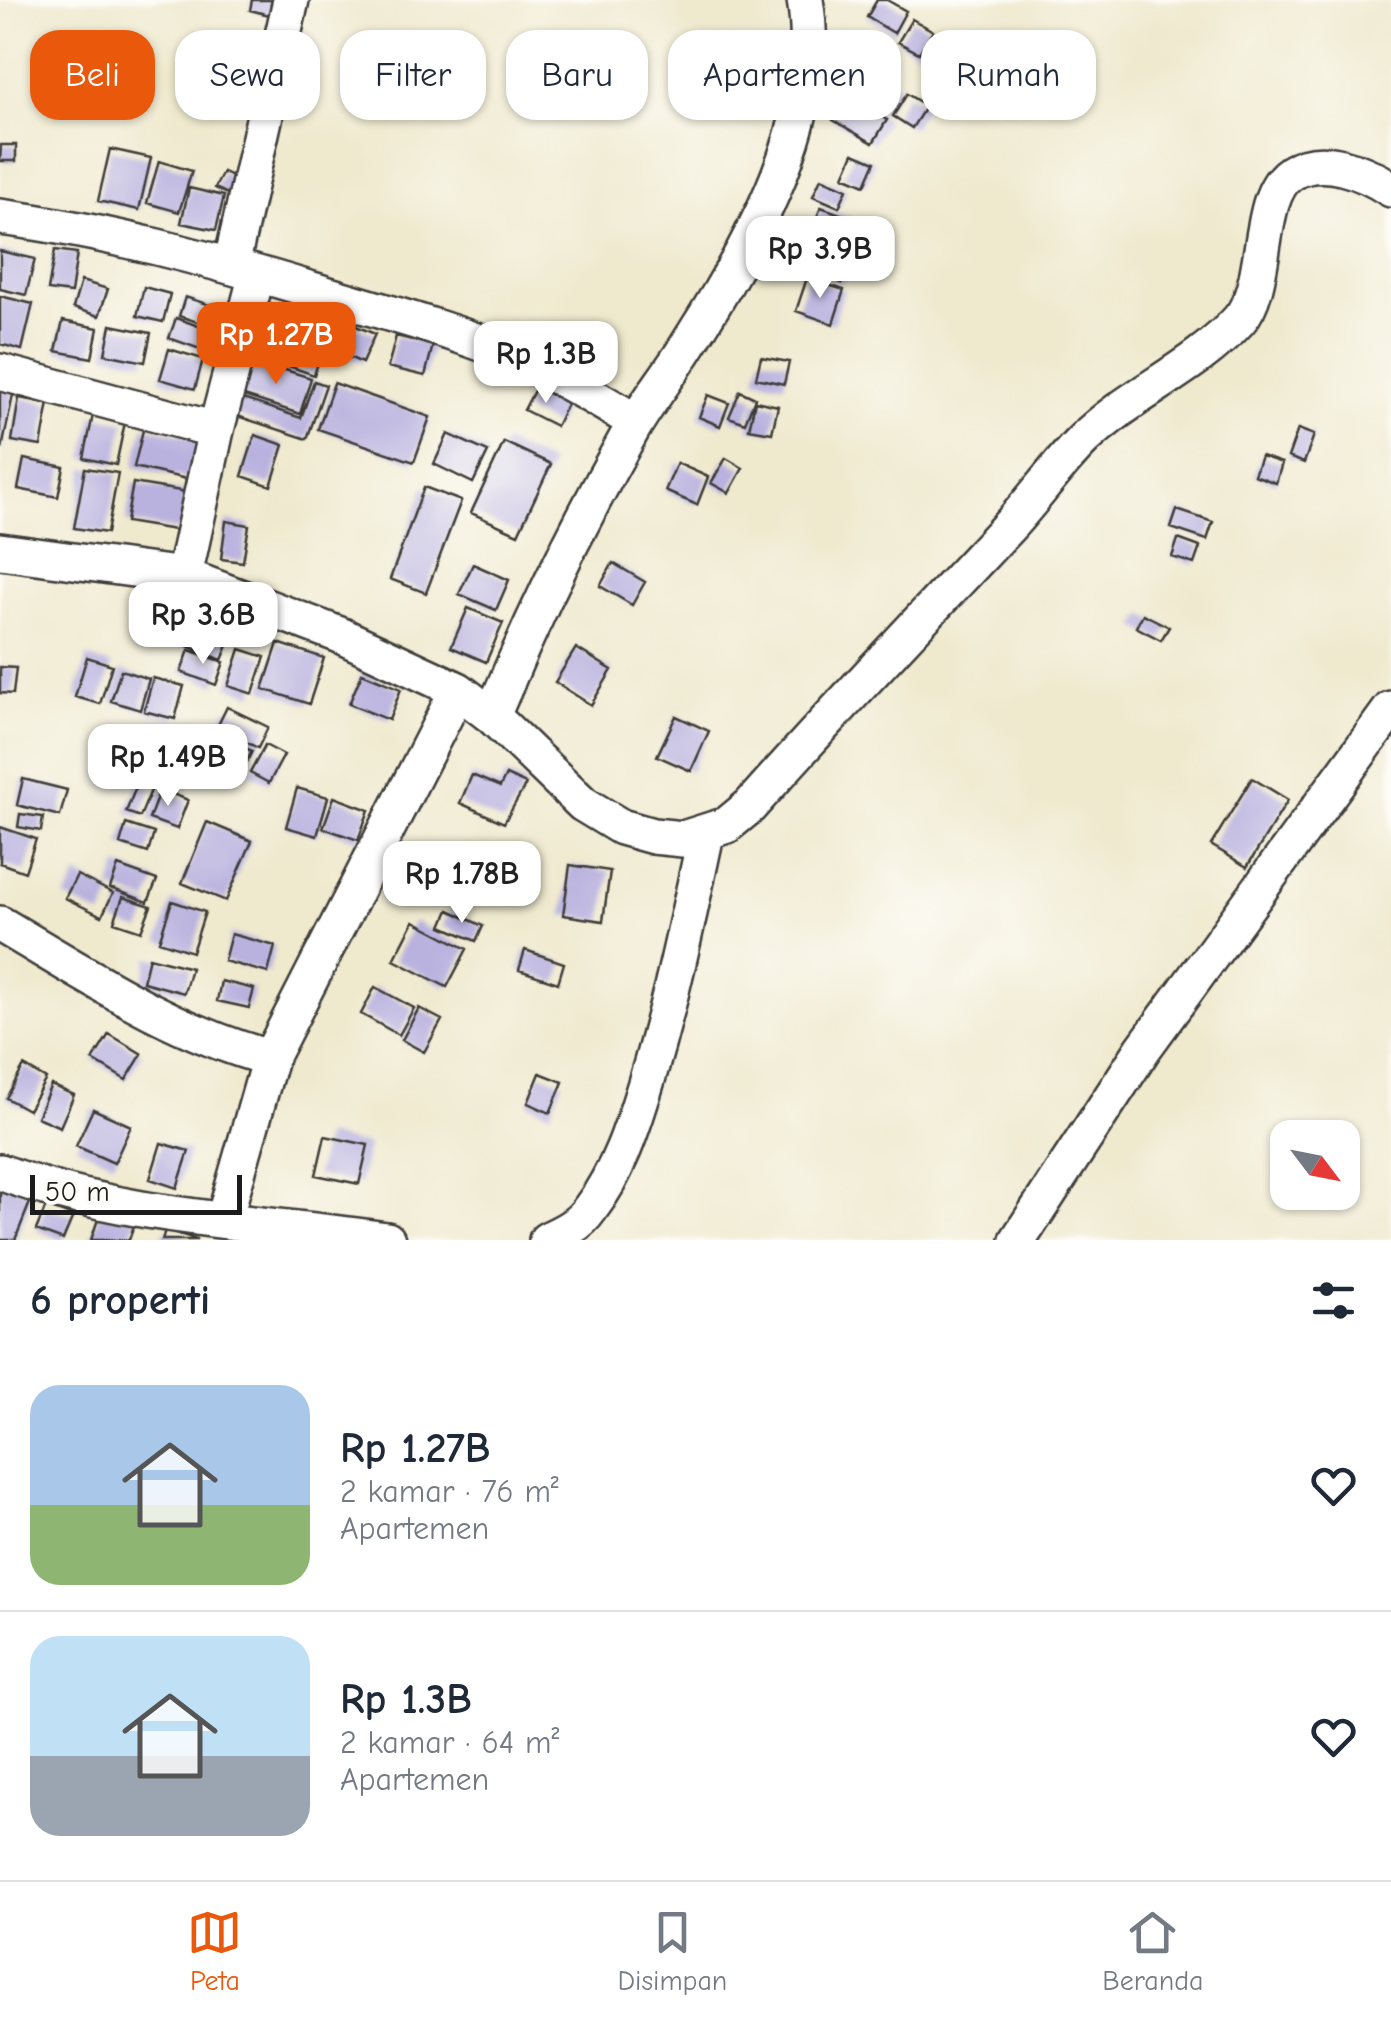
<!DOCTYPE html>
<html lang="id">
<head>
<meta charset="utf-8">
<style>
  body { margin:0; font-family:"Comic Neue",sans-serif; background:#f2f2f3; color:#1f2937; height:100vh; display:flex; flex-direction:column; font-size:38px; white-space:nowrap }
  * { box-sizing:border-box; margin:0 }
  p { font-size:32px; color:#747a83 }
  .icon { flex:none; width:55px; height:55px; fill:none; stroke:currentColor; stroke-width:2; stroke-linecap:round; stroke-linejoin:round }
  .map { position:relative; height:1240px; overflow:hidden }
  .panel { display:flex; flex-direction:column; background:#fff; flex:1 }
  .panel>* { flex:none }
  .banner { position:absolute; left:30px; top:30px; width:1332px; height:90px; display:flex; gap:20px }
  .needle { width:65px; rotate:122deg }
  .buttons { position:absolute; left:1270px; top:1120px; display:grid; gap:20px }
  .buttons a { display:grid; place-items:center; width:90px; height:90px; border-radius:20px; background:#fff; box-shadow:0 2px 8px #0004; font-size:50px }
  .scale { position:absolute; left:30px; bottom:25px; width:212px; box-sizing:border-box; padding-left:10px; border:5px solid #1c1c1c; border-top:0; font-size:28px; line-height:35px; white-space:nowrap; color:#1c1c1c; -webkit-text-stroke:8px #fdfcf7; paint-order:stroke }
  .price { position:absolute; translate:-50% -85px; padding:0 22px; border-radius:20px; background:#fff; color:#222; font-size:32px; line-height:65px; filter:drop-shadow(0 2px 5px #0008) }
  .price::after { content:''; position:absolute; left:50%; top:60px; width:30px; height:22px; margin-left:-15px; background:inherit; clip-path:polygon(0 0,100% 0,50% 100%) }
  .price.selected { background:#ea580c; color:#fff }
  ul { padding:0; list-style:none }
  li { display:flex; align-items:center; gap:30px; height:250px; padding:0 30px }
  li+li { border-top:2px solid #e0e1e3 }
  li span { display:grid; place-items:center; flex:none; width:280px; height:200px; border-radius:30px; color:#555 }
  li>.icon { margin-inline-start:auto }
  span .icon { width:120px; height:120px; fill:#fffc; stroke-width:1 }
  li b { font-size:42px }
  h2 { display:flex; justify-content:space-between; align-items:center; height:120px; padding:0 30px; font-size:42px }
  .tag { padding:0 35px; border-radius:30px; background:#fff; box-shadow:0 2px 8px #0004; font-size:35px; line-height:90px }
  .tag.selected { background:#ea580c; color:#fff }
  .tabs { display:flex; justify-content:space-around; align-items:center; height:140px; border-top:2px solid #e0e1e3; background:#fff; font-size:28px; color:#747a83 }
  .tabs a { display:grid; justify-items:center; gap:5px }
  .tabs .selected { color:#ea580c }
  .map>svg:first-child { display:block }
  .building { fill:#b9b2df }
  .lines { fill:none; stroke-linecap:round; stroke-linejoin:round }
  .minor-casing { stroke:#3c3b37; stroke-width:40 }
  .minor { stroke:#fff; stroke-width:35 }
</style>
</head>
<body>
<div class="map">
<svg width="1391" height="1240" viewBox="0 0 1391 1240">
  <rect width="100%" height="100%" fill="#fdfcf7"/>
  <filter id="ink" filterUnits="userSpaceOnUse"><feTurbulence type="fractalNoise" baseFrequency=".01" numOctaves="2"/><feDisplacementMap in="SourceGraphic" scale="20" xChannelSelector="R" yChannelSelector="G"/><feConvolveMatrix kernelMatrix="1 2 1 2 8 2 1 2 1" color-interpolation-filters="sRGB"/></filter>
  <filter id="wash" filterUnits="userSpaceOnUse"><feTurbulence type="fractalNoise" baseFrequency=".0048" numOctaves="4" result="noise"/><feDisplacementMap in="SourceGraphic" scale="40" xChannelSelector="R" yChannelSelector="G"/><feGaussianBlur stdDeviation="2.25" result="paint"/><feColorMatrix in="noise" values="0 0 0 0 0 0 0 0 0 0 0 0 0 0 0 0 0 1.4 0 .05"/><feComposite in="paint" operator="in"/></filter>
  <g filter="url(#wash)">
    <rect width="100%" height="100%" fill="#efe9ce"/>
    <g id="blocks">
      <path class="building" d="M252 0H281L277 17 250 10Z
        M877 0H887L906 11 894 33 867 17Z
        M912 19 933 31 919 53 898 42Z
        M992 55 1027 75 1008 110 972 90Z
        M868 68 899 86 885 110 854 93Z
        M907 94 926 106 912 128 893 116Z
        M846 97 887 120 873 143 833 120Z
        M1 145H16V161H0Z
        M110 149 151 158 139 210 98 201Z
        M854 153 875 162 865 185 844 176Z
        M159 161 192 171 179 212 147 203Z
        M223 172 240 180 232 196 215 188Z
        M821 178 847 189 839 207 813 196Z
        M189 188 224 196 216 230 181 223Z
        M821 207 851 218 844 236 814 224Z
        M813 227 845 245 832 267 846 273 842 283 818 273 822 263 800 250Z
        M55 250 77 253 71 293 48 290Z
        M0 251 35 259 26 295 0 289Z
        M807 278 844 290 833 324 796 311Z
        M81 281 108 289 99 316 73 308Z
        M144 287 170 294 163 322 137 316Z
        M0 296 33 304 22 350 0 344Z
        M185 297 213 306 207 325 179 316Z
        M269 311 329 331 314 375 254 354Z
        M176 318 207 329 200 349 169 338Z
        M63 321 98 328 92 358 56 351Z
        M351 324 375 334 362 363 338 352Z
        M111 325 151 333 145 362 105 354Z
        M396 336 433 345 425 376 388 367Z
        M169 349 203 359 195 389 160 379Z
        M761 357 789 362 784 384 756 378Z
        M253 360 311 378 300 414 241 395Z
        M314 381 326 385 307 439 225 412 231 395 301 418Z
        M334 383 430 417 414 462 318 429Z
        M0 386 14 390 2 449H0Z
        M536 387 568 402 556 426 524 410Z
        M740 391 755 398 745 423 729 417Z
        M708 395 729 403 720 426 699 417Z
        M19 398 49 403 41 446 12 441Z
        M755 401 778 406 772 433 749 429Z
        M93 415 125 422 116 465 84 458Z
        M144 426 200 439 191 480 134 467Z
        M1298 429 1314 435 1304 463 1288 457Z
        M448 434 488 452 473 483 434 464Z
        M255 435 284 445 271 486 242 476Z
        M504 442 551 464 518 534 471 513Z
        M1261 456 1282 463 1276 483 1254 475Z
        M726 458 743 468 729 493 711 483Z
        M24 459 64 467 58 497 18 489Z
        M677 463 708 477 697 505 665 491Z
        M85 468 118 473 107 533 74 528Z
        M133 483 187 492 181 531 126 522Z
        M424 487 461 501 426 593 390 579Z
        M1177 510 1213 522 1207 540 1171 528Z
        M226 521 249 525 243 562 221 559Z
        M1178 539 1200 547 1194 564 1172 557Z
        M613 563 645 582 632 605 600 586Z
        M473 564 509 580 496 610 459 594Z
        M185 608 235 628 222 660 173 640Z
        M468 608 503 623 486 662 451 647Z
        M1143 614 1169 627 1161 640 1136 627Z
        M278 643 324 658 309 704 263 689Z
        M576 648 612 670 591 705 555 682Z
        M240 649 265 657 253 694 228 686Z
        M189 650 224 662 216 685 181 672Z
        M87 657 112 665 100 704 75 697Z
        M0 667 16 668 13 694 0 693Z
        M121 670 149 679 140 710 111 701Z
        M362 673 401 689 389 720 349 704Z
        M153 678 184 686 175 719 144 711Z
        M227 707 268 727 258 748 217 727Z
        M676 716 709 731 691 771 657 756Z
        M114 726 136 732 129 757 107 751Z
        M223 738 252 751 244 768 216 755Z
        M265 745 284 755 269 783 250 773Z
        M472 775 500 787 506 775 526 784 504 823 460 803Z
        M1252 778 1288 800 1247 867 1211 845Z
        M23 779 67 790 60 816 17 805Z
        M138 782 152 788 140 817 126 812Z
        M297 788 328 797 317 836 286 827Z
        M160 789 188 800 177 829 149 819Z
        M334 797 369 810 358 840 323 828Z
        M20 814 43 817 41 831 18 827Z
        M207 822 252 841 226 901 182 883Z
        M126 824 154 833 148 853 120 844Z
        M0 827 36 839 25 872 0 863Z
        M478 850 526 870 513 903 464 884Z
        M570 865 610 871 603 921 563 915Z
        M118 866 157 880 148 902 110 888Z
        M77 875 113 893 102 916 65 898Z
        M123 897 151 906 141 931 114 922Z
        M172 901 205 912 192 952 159 941Z
        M449 910 483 926 476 941 442 926Z
        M414 921 467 949 447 987 394 960Z
        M231 934 275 946 268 973 224 961Z
        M525 950 564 963 558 983 519 970Z
        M149 957 191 968 184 993 143 982Z
        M221 981 254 989 249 1008 217 1001Z
        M375 987 414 1008 399 1035 361 1014Z
        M419 1008 442 1020 424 1052 402 1040Z
        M109 1034 142 1054 126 1080 93 1060Z
        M24 1066 46 1079 28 1110 6 1098Z
        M540 1073 563 1082 550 1113 528 1103Z
        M51 1085 74 1095 60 1127 37 1117Z
        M93 1109 131 1126 114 1163 76 1146Z
        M325 1136 368 1145 359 1184 316 1175Z
        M161 1143 189 1151 177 1188 150 1179Z
        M0 1181 33 1195 15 1240H0Z
        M46 1206 73 1216 63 1240 36 1230Z
        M102 1207 136 1220 129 1240H91Z
        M165 1230 196 1239V1240H162Z"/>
    </g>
  </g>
  <g filter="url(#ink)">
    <use href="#blocks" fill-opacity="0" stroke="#3c3b37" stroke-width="2.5"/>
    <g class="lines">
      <g class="minor-casing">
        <path id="minor" d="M0 217C106 231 210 259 312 290 377 310 445 328 508 353 553 372 594 397 636 422
          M231 266 291 0
          M0 372 216 430
          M0 551 184 576 340 635 458 690 492 716 583 804 621 827 653 836 683 839 727 825 750 806C834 711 922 619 1008 527 1034 499 1056 467 1083 440 1130 394 1195 369 1239 320 1270 286 1255 196 1291 173 1321 153 1365 172 1391 189
          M184 576 216 430 257 274
          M492 716C534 615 578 524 632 429 650 398 673 370 691 340 751 246 825 115 805 0
          M0 924C87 975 172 1032 270 1058
          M0 1172C125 1219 256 1221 387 1240
          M224 1219 270 1058 458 690
          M547 1240C564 1232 579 1225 590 1209 618 1173 633 1126 646 1083 671 1001 688 918 706 834
          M1018 1240 1143 1049 1391 709"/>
      </g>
      <use href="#minor" class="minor"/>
    </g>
  </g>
</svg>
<div class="buttons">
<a><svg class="needle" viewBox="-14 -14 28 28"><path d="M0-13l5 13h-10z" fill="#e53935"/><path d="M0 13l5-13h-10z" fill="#747a83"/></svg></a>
</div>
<div class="scale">50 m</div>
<b class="price" style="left:820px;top:301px">Rp 3.9B</b>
<b class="price selected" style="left:276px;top:387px">Rp 1.27B</b>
<b class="price" style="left:546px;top:406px">Rp 1.3B</b>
<b class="price" style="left:203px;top:667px">Rp 3.6B</b>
<b class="price" style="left:168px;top:809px">Rp 1.49B</b>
<b class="price" style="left:462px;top:926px">Rp 1.78B</b>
<div class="banner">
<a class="tag selected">Beli</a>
<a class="tag">Sewa</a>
<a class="tag">Filter</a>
<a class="tag">Baru</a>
<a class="tag">Apartemen</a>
<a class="tag">Rumah</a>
</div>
</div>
<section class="panel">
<h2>6 properti<svg class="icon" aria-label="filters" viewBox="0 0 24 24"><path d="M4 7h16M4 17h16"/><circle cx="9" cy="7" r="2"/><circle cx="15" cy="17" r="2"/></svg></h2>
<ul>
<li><span style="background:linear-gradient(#a9c7e8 60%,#8fb573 0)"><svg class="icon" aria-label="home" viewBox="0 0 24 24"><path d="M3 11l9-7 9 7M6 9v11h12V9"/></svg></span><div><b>Rp 1.27B</b><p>2 kamar · 76 m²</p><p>Apartemen</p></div><svg class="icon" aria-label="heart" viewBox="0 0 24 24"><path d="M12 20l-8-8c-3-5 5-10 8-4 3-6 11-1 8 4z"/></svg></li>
<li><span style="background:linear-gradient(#bfe0f5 60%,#9aa5b1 0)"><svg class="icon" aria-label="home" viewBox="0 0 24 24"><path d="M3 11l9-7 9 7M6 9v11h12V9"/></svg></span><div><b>Rp 1.3B</b><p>2 kamar · 64 m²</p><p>Apartemen</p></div><svg class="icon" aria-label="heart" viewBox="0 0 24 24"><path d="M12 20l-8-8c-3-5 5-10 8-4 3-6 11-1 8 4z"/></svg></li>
</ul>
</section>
<nav class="tabs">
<a class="selected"><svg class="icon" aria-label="map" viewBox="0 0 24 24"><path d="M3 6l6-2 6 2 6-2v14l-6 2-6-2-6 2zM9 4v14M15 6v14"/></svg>Peta</a>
<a><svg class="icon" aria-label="saved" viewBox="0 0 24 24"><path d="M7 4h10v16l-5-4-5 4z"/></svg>Disimpan</a>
<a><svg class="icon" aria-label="home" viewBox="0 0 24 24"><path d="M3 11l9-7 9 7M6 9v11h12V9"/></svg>Beranda</a>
</nav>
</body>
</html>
